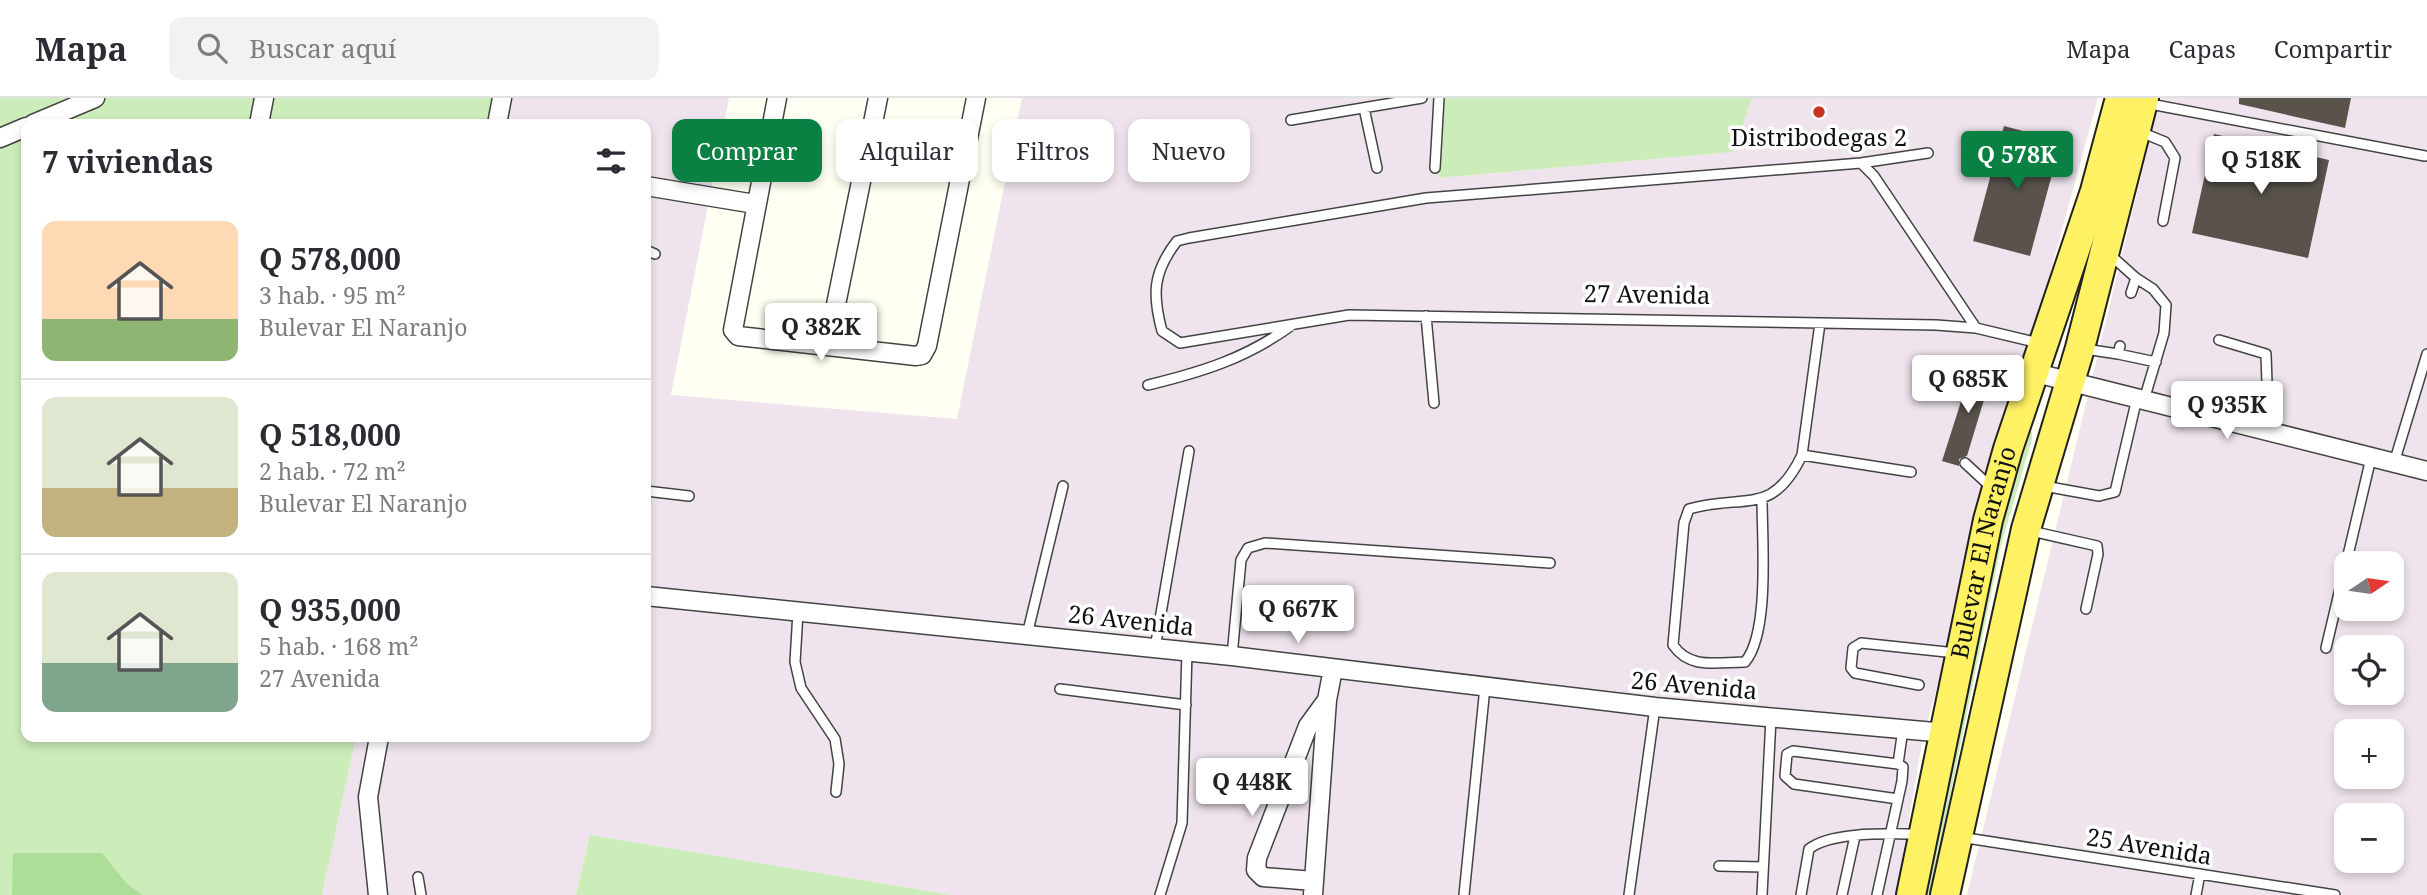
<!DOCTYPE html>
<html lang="es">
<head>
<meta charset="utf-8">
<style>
  body { margin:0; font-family:"Noto Serif",serif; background:#f2f2f3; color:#2b2b33; height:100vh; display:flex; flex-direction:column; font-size:26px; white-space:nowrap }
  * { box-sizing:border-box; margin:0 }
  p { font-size:23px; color:#7c7c81 }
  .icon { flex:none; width:38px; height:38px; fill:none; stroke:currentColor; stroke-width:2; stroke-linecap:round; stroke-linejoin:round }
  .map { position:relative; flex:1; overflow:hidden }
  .details { position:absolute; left:21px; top:21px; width:630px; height:623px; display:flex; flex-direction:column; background:#fff; border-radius:14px; box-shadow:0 4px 10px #0003 }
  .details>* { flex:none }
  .guide { position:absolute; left:672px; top:21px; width:665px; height:63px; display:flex; gap:14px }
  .needle { width:46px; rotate:77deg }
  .fabs { position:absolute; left:2334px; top:453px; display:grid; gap:14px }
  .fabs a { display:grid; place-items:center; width:70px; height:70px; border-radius:14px; background:#fff; box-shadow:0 4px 10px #0003; font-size:35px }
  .price { position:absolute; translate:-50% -60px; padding:0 16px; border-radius:7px; background:#fff; color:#222; font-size:23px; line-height:46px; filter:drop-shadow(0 2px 4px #0008) }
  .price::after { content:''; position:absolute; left:50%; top:42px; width:21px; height:16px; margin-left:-10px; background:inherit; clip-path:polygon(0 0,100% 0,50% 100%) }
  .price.active { background:#0b8043; color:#fff }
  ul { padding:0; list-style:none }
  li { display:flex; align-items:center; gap:21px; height:175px; padding:0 21px }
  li+li { border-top:2px solid #e1e1e2 }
  li span { display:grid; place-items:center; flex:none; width:196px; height:140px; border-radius:14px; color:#555 }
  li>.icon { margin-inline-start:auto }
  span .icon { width:84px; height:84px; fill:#fffc; stroke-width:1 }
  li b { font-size:30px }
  h2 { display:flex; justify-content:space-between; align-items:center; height:84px; padding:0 21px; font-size:30px }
  .pill { padding:0 24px; border-radius:14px; background:#fff; box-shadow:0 4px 10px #0003; font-size:24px; line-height:63px }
  .pill.active { background:#0b8043; color:#fff }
  header { display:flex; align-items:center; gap:42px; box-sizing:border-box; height:98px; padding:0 35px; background:#fff; border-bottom:2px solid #e1e1e2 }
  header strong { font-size:33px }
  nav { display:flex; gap:38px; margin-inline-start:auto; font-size:24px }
  .search { width:490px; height:63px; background:#f2f2f3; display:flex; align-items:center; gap:18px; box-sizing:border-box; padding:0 24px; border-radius:14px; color:#7c7c81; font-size:26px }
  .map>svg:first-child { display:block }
  .industrial { fill:#efe4ee; fill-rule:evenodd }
  .green { fill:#ccecba }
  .forest { fill:#acde98 }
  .building { fill:#59534c }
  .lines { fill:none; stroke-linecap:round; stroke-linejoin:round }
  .lane-casing { stroke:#434343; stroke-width:12 }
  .street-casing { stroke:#434343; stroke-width:21 }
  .primary-casing { stroke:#212121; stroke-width:32 }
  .lane { stroke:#fff; stroke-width:9 }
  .street { stroke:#fff; stroke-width:18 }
  .primary { stroke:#fff164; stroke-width:28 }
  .poi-dot { fill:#c83220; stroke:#fff; stroke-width:2.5 }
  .labels { text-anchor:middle; stroke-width:7; stroke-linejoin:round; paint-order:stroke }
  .poi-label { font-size:24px; fill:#101010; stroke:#fff }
  .street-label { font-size:24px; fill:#101010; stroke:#fff }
</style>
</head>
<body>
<header>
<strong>Mapa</strong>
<div class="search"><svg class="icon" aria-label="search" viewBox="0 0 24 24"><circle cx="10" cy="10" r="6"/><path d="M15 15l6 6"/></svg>Buscar aquí</div>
<nav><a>Mapa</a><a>Capas</a><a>Compartir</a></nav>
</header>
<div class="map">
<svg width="2427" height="797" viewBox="0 0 2427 797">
  <rect width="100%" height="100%" fill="#fffff3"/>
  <path class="industrial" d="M493 0H729L671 297 957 321 1022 0H1445L1438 80 1733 54 1752 0H2098L1922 644 1896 797H952L590 737 576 797H322L356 639H646V26H487Z
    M2160 0H2427V797H1967ZM2347 466H2392V511H2347ZM2347 550H2392V595H2347ZM2347 634H2392V679H2347ZM2347 718H2392V763H2347Z"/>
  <path class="green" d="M0 0H493L487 26H26V639H356L322 797H0Z
    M1445 0H1752L1733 54 1438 80Z
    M2028 332 2032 334V341L2001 447 1930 797H1920L1994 448Z
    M590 737 952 797H576Z"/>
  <path class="forest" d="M13 755H102L126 785 142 797H12Z"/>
  <path class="building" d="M2239 0H2351L2345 30 2239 6Z
    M2004 28 2061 43 2030 158 1973 143Z
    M2214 36 2329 62 2308 160 2192 135Z
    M1974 263 1991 268 1985 274 1990 282 1967 358 1959 361V368L1942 363Z"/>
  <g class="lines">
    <g class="lane-casing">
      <path id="lane" d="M2145 5 2425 58
        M1364 10 1377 70
        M1291 22 1422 0
        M2138 33 2165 44 2175 60 2163 123
        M1928 55 1861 65 1426 100 1189 140 1177 143C1153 174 1152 196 1162 233L1180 245 1349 217 1936 227 1976 230 2039 245
        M1861 65 1874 78 1976 230
        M1435 70 1439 0
        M646 152 655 156
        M2108 155 2136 180 2131 195
        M2136 180 2153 191 2166 207 2164 235 2144 302
        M1426 218 1434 305
        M2219 242 2266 256 2267 285 2260 332
        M2085 251 2118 256 2120 248
        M2118 256 2156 264
        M1992 275 2007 270 2031 274
        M1148 287C1202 274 1247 260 1292 227
        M1802 357 1911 374
        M1965 365 1992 390
        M2394 365 2427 256
        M2044 388 2099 398 2115 394 2137 300
        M646 393 689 398
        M1762 401C1762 441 1770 535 1745 564 1718 564 1690 572 1673 547L1684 425 1689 411C1744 395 1772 420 1802 357L1820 225
        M2031 433 2097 448 2098 456 2086 511
        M798 514 795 564 801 590 835 641 839 666 836 694
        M1027 537 1063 388
        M1155 550 1189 353
        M2326 550 2371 360
        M1232 558 1241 462 1248 450 1265 445 1550 465
        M1919 587 1855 575 1851 570 1853 550 1861 545 1956 555
        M1060 591 1186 607
        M1898 666 1903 631
        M1960 739 2335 797
        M1719 768 1763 769
        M418 779 421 797
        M1160 797 1182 725 1187 554
        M1464 797 1485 589
        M1629 797 1655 609
        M1762 797 1771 620
        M1801 797 1809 751C1831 733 1891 736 1919 736
        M1842 797 1855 738
        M1877 797 1902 683 1903 669 1898 666 1793 653 1787 656 1785 678 1794 686 1898 701
        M2196 797 2200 776"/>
    </g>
    <g class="street-casing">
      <path id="street" d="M777 0 733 232 738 238 916 258 922 257 927 248 976 0
        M33 26 95 0
        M259 26 264 0
        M497 26 502 0
        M0 40 26 29
        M646 88 755 106
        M828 246 878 0
        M2036 275 2427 373
        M646 498 1232 558 1655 609 1946 635
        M1314 783 1263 779 1256 772 1257 760 1308 628 1327 602
        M378 797 368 699 379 639
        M1313 797 1327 602 1333 571"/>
    </g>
    <g class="primary-casing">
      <g id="primary">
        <path id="s1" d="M1911 797 1988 422 2008 351 2095 93 2120 0"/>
        <path d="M1945 797 2026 431 2080 250 2144 0"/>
      </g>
    </g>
    <use href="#lane" class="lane"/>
    <use href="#street" class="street"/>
    <use href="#primary" class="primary"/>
  </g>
  <circle class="poi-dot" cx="1819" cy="14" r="7"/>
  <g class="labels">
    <g class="poi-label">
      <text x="1819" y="48">Distribodegas 2</text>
    </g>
    <g class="street-label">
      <text transform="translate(1647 197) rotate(1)" y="8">27 Avenida</text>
      <text dy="8" stroke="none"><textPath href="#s1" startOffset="350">Bulevar El Naranjo</textPath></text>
      <text transform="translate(1131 523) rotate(6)" y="8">26 Avenida</text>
      <text transform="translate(1694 588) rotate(5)" y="8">26 Avenida</text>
      <text transform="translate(2149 749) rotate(9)" y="8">25 Avenida</text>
    </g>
  </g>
</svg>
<div class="fabs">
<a><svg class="needle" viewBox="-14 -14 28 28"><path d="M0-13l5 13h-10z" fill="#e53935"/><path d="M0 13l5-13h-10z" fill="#7c7c81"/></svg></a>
<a><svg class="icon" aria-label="locate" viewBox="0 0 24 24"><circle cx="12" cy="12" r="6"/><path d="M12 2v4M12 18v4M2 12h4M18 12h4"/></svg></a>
<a>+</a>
<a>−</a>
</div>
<b class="price active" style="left:2017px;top:93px">Q 578K</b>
<b class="price" style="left:2261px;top:98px">Q 518K</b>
<b class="price" style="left:821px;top:265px">Q 382K</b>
<b class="price" style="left:1968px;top:317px">Q 685K</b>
<b class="price" style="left:2227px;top:343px">Q 935K</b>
<b class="price" style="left:1298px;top:547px">Q 667K</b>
<b class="price" style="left:1252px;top:720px">Q 448K</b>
<div class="guide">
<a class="pill active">Comprar</a>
<a class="pill">Alquilar</a>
<a class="pill">Filtros</a>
<a class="pill">Nuevo</a>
</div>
<section class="details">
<h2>7 viviendas<svg class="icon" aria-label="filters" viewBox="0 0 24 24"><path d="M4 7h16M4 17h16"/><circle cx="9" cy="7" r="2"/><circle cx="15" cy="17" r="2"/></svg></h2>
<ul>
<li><span style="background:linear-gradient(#ffd9b3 70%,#8fb573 0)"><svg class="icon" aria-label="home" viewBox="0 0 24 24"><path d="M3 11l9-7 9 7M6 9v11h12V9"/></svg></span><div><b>Q 578,000</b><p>3 hab. · 95 m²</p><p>Bulevar El Naranjo</p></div></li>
<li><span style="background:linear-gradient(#dfe7d0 65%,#c2b280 0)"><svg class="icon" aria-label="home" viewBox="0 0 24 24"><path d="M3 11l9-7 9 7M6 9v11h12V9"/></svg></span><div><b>Q 518,000</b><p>2 hab. · 72 m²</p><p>Bulevar El Naranjo</p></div></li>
<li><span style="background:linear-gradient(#dfe7d0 65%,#7fa58c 0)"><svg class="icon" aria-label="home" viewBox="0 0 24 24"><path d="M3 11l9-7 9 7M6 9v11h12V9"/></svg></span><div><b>Q 935,000</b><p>5 hab. · 168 m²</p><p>27 Avenida</p></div></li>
</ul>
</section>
</div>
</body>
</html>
